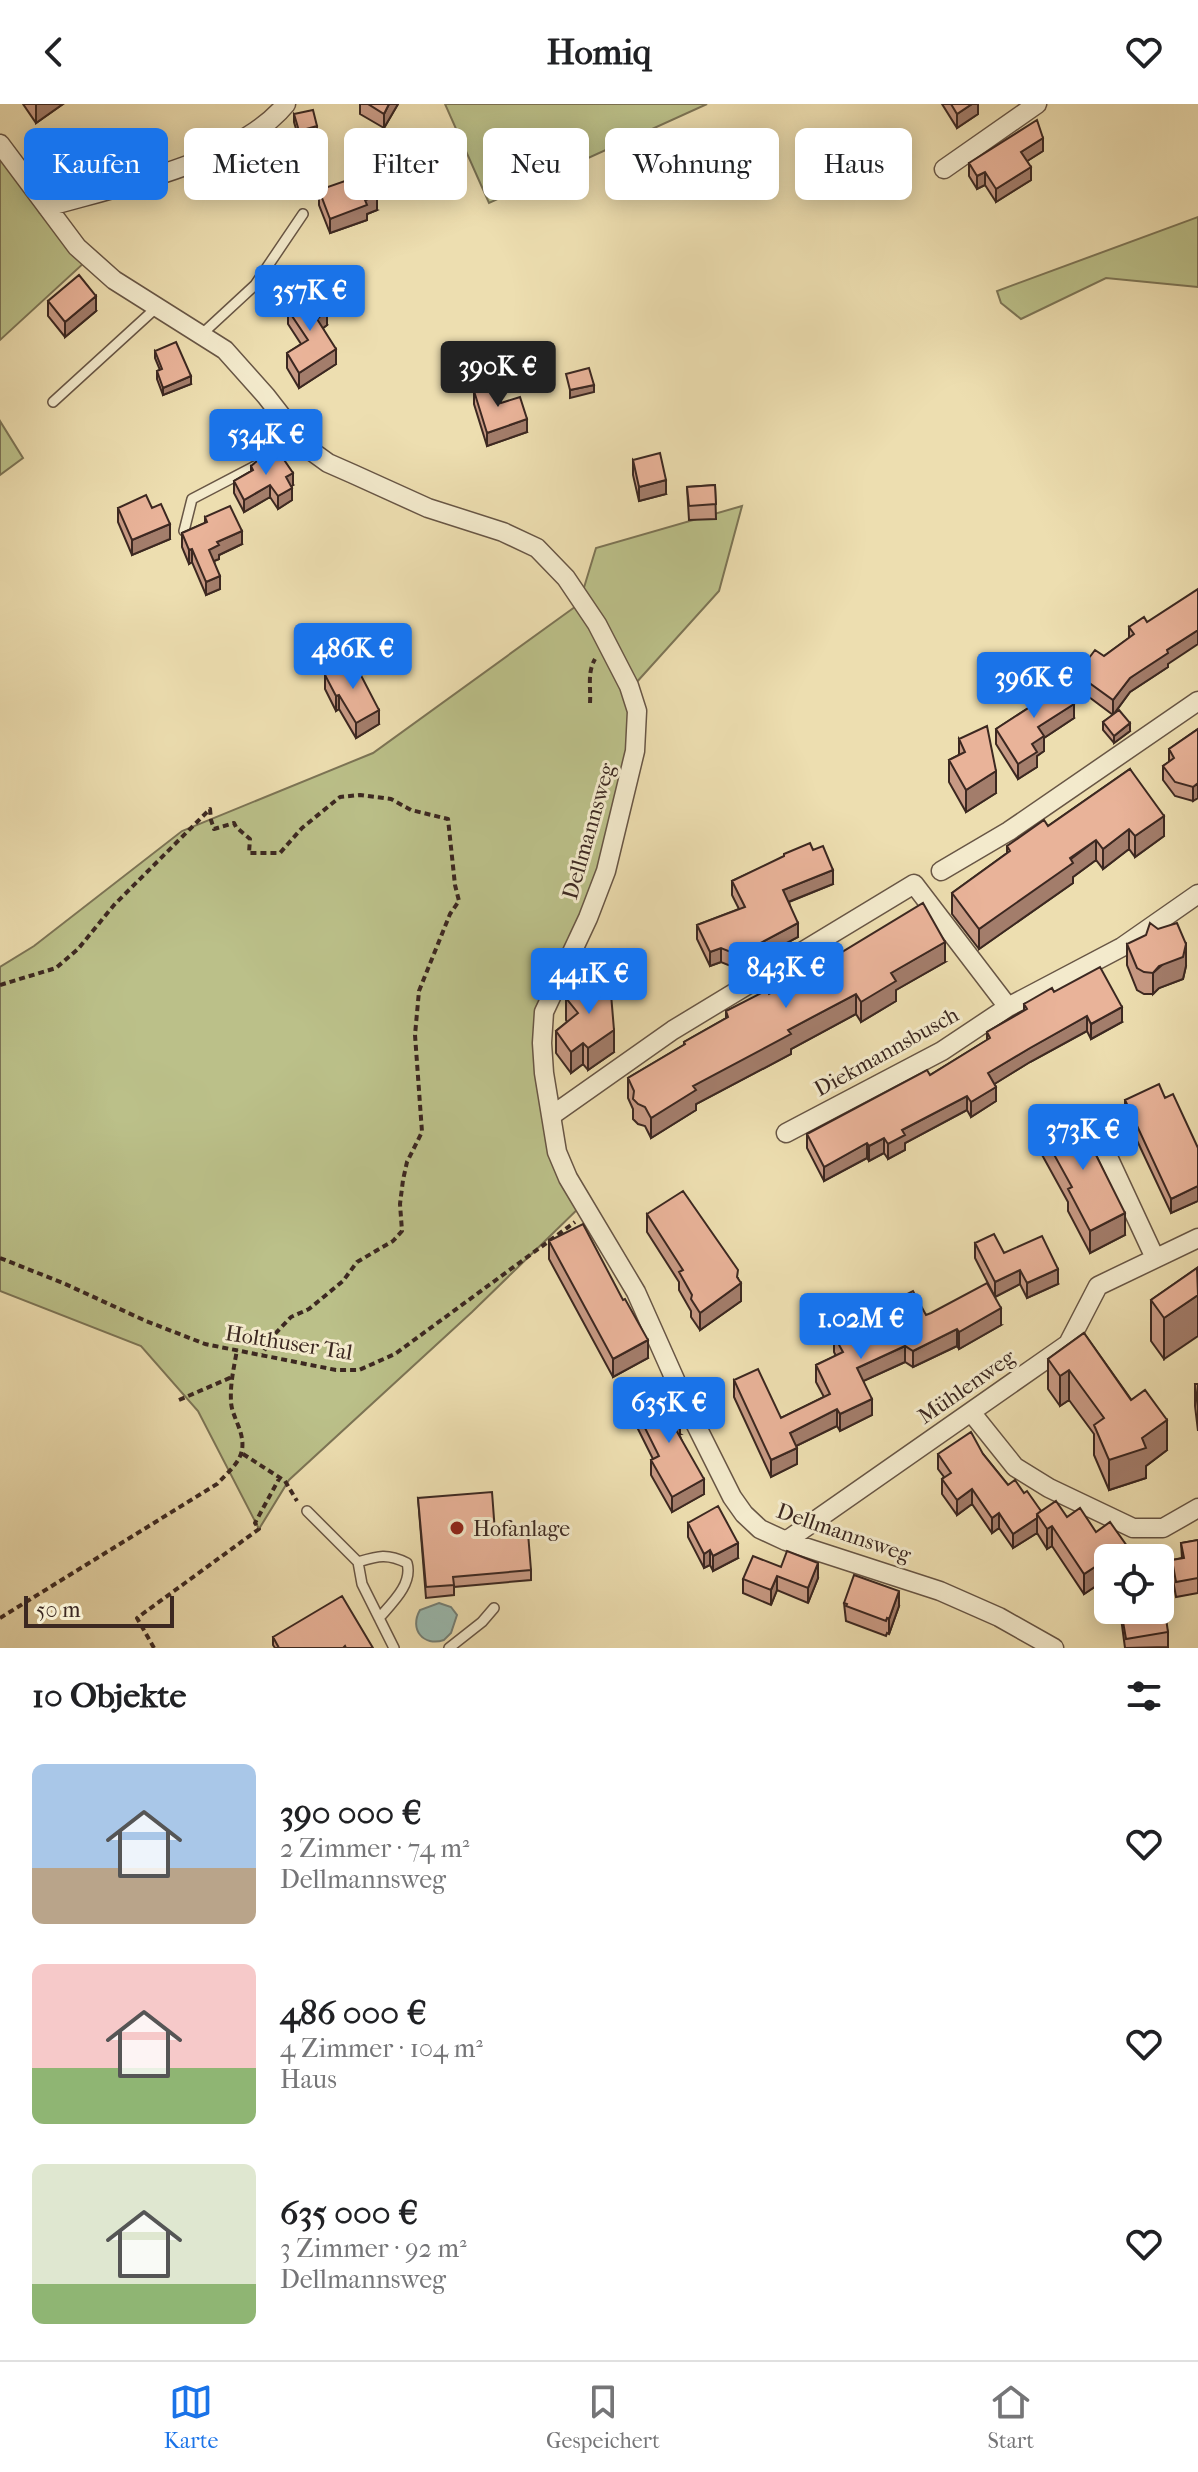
<!DOCTYPE html>
<html lang="de">
<head>
<meta charset="utf-8">
<style>
  body { margin:0; font-family:"IM FELL French Canon",serif; background:#f6f6f6; color:#202124; height:100vh; display:flex; flex-direction:column; font-size:30px; white-space:nowrap }
  * { box-sizing:border-box; margin:0 }
  p { font-size:26px; color:#757577 }
  .icon { flex:none; width:44px; height:44px; fill:none; stroke:currentColor; stroke-width:2; stroke-linecap:round; stroke-linejoin:round }
  .map { position:relative; height:1544px; overflow:hidden }
  .drawer { display:flex; flex-direction:column; background:#fff; flex:1 }
  .drawer>* { flex:none }
  .top-card { position:absolute; left:24px; top:24px; width:1150px; height:72px; display:flex; gap:16px }
  .buttons { position:absolute; left:1094px; top:1440px; display:grid; gap:16px }
  .buttons a { display:grid; place-items:center; width:80px; height:80px; border-radius:12px; background:#fff; box-shadow:0 4px 20px #0003; font-size:40px }
  .scale { position:absolute; left:24px; bottom:20px; width:150px; box-sizing:border-box; padding-left:8px; border:4px solid #3c2821; border-top:0; font-size:22px; line-height:28px; white-space:nowrap; color:#3c2821; -webkit-text-stroke:6px #f3eacc; paint-order:stroke }
  .price { position:absolute; translate:-50% -68px; padding:0 18px; border-radius:8px; background:#1a73e8; color:#fff; font-size:26px; line-height:52px; filter:drop-shadow(0 2px 4px #0008) }
  .price::after { content:''; position:absolute; left:50%; top:48px; width:24px; height:18px; margin-left:-12px; background:inherit; clip-path:polygon(0 0,100% 0,50% 100%) }
  .price.current { background:#222; color:#fff }
  ul { padding:0; list-style:none }
  li { display:flex; align-items:center; gap:24px; height:200px; padding:0 32px }
  li span { display:grid; place-items:center; flex:none; width:224px; height:160px; border-radius:12px; color:#555 }
  li>.icon { margin-inline-start:auto }
  span .icon { width:96px; height:96px; fill:#fffc; stroke-width:1 }
  li b { font-size:34px }
  h2 { display:flex; justify-content:space-between; align-items:center; height:96px; padding:0 32px; font-size:34px }
  .chip { padding:0 28px; border-radius:12px; background:#fff; box-shadow:0 4px 20px #0003; font-size:28px; line-height:72px }
  .chip.current { background:#1a73e8; color:#fff }
  header { display:flex; justify-content:space-between; align-items:center; height:104px; padding:0 32px; background:#fff; font-size:36px; font-weight:800 }
  .tabs { display:flex; justify-content:space-around; align-items:center; height:112px; border-top:2px solid #e0e0e0; background:#fff; font-size:22px; color:#757577 }
  .tabs a { display:grid; justify-items:center; gap:4px }
  .tabs .current { color:#1a73e8 }
  .map>svg:first-child { display:block }
  .green { fill:#bbc089; stroke:#7c7455; stroke-width:2 }
  .water { fill:#9abbb1; stroke:#748077; stroke-width:2 }
  .lines { fill:none; stroke-linecap:round; stroke-linejoin:round }
  .service-casing { stroke:#685645; stroke-width:12 }
  .minor-casing { stroke:#685645; stroke-width:21 }
  .path { stroke:#3c2821; stroke-width:4; stroke-dasharray:6 4; stroke-linecap:butt }
  .service { stroke:#f3eacc; stroke-width:9 }
  .minor { stroke:#f3eacc; stroke-width:18 }
  .wall { fill:#c89a84; stroke:#3c2821; stroke-width:2 }
  .shaded-wall { fill:#a37d6b; stroke:#3c2821; stroke-width:2 }
  .building { fill:#e9b399; stroke:#3c2821; stroke-width:2 }
  .poi-dot { fill:#8f2418; stroke:#f3eacc; stroke-width:3 }
  .labels { text-anchor:middle; stroke-width:6; stroke-linejoin:round; paint-order:stroke }
  .street-label { font-size:22px; fill:#3c2821; stroke:#f3eacc }
  .poi-label { font-size:22px; fill:#3c2821; stroke:#f3eacc; text-anchor:start }
</style>
</head>
<body>
<header><svg class="icon" aria-label="back" viewBox="0 0 24 24"><path d="M15 5l-7 7 7 7"/></svg>Homiq<svg class="icon" aria-label="heart" viewBox="0 0 24 24"><path d="M12 20l-8-8c-3-5 5-10 8-4 3-6 11-1 8 4z"/></svg></header>
<div class="map">
<svg width="1198" height="1544" viewBox="0 0 1198 1544">
  <rect width="100%" height="100%" fill="#eddeb0"/>
  <filter id="stains"><feTurbulence type="fractalNoise" baseFrequency=".0025" numOctaves="4"/><feColorMatrix values="0 0 0 0 .2 0 0 0 0 .09 0 0 0 0 .02 0 0 0 .5 -.17"/></filter>
  <radialGradient id="worn" r=".72"><stop offset=".6" stop-color="#630" stop-opacity="0"/><stop offset="1" stop-color="#630" stop-opacity=".3"/></radialGradient>
  <path class="green" d="M445 0H707L489 99Z
    M0 47 85 158 0 236Z
    M1198 113V183L1106 174 1021 215 1001 199 997 187Z
    M0 317 23 354 0 371Z
    M742 402 719 487 635 580 630 649 604 766 543 908 550 1012 584 1099 472 1208 289 1376 259 1425 198 1307 141 1242 0 1187V863L34 842 182 727 373 649 579 500 596 444Z"/>
  <path class="water" d="M439 1499 451 1503 457 1511 451 1529 444 1536C423 1543 409 1525 420 1506Z"/>
  <g class="lines">
    <g class="service-casing">
      <path id="service" d="M202 230 255 181 303 110
        M53 298 156 204
        M272 354 301 337
        M184 427 192 395 259 360
        M307 1407 358 1458 362 1480 394 1544
        M358 1458C378 1452 387 1449 407 1459 413 1480 392 1499 379 1514
        M449 1544 482 1518 494 1504"/>
    </g>
    <g class="minor-casing">
      <path id="minor" d="M0 40 77 143 114 176 225 246 266 292 301 337 310 346 328 359 353 370 428 404 503 428 537 444 566 474 597 520 629 582 637 607 635 647 606 767 588 814 544 908 542 939 544 969 557 1048 568 1074 636 1188 689 1307 732 1393 744 1410 760 1425 786 1437 940 1487 999 1513 1054 1544
        M944 65 1037 0
        M47 103C116 83 239 58 286 0
        M941 767 1009 727 1198 597
        M551 1012 673 926 914 780 1008 903
        M1089 1012 1155 1154
        M786 1029 942 947 1008 903 1122 843 1198 790
        M971 1308 1015 1363 1049 1384 1133 1424H1163L1198 1404
        M786 1437 1068 1240 1098 1182 1198 1134"/>
    </g>
    <path class="path" d="M590 599C591 583 587 569 595 555
      M0 881 56 864 78 845 114 801 210 705 211 716 214 725 234 719 236 723 250 735 249 749H280L302 724 340 693 360 691 391 695 411 706 448 715 455 781 459 797 450 810 419 887 415 931 422 1028 407 1058 403 1076 400 1100 402 1127 393 1137 357 1158 343 1177 309 1205 291 1213 274 1231 262 1250
      M0 1154 63 1179 146 1217 205 1240 336 1266H359L395 1250 575 1118
      M179 1296 232 1273
      M243 1350 285 1377 297 1397
      M0 1514 217 1380C236 1360 250 1351 238 1321 235 1313 231 1305 231 1297 230 1280 234 1263 237 1246
      M154 1544 137 1514 259 1425 255 1419 280 1373"/>
    <use href="#service" class="service"/>
    <use href="#minor" class="minor"/>
  </g>
  <path class="wall" d="M23 0H63L36 19Z
    M360 0H398L384 24 360 10Z
    M942 0H978V10L957 24Z
    M294 10 317 30 299 35 294 18Z
    M1043 47 1027 57 1031 76 996 98 985 81 977 85 969 72V59Z
    M319 86 377 106 367 110V116L330 129 319 101Z
    M48 197 96 207 65 233 48 212Z
    M288 206 327 221 323 224 336 260 299 284 287 264V249L301 240 288 220Z
    M155 247 191 280 163 291 157 275V267L160 266 155 254Z
    M474 287 501 299 527 328 487 342 474 300Z
    M633 356 666 390 639 397 633 371Z
    M251 362 293 381 291 382 292 396 278 405 270 393 244 408 234 389V377L251 367Z
    M715 381 716 415 689 416 687 383Z
    M118 404H152L170 435 132 451 118 418Z
    M205 413 242 440 219 451V455L214 457 220 485 206 491 192 458 189 460 182 443V429L205 419Z
    M1129 523 1168 560V563L1130 588 1114 610 1130 627 1114 639 1103 626V618L1113 611 1077 584V570L1104 552 1129 534Z
    M325 571 379 620 356 634 339 605 336 607 325 585Z
    M1033 588 1074 614 1044 634V647L1037 652V663L1018 675 996 640V625L1033 601Z
    M1198 625 1193 697 1175 692 1163 676V662L1169 658V645Z
    M959 635 996 689 966 708 949 678V656L959 651Z
    M1130 665 1164 732 1135 753 1129 745 1103 765 1096 756 1073 773V779L979 845 952 810V789L1007 749V742L1048 722Z
    M813 746 833 780 789 798 798 833 738 865 721 858 710 862 697 835V821L739 805 732 791V777L784 753V750Z
    M1127 840 1186 862 1183 875 1159 884 1153 890H1144L1137 886 1127 861Z
    M834 853 945 858 896 886V897L861 918 856 910 791 945V950L696 1000V1006L651 1034 645 1022 638 1020 633 1015V1005L628 994V974L684 941V938L726 914V907L769 890 834 856Z
    M1054 888 1122 918 1091 935 1087 927 1030 958 994 980 996 997 971 1013 967 1006 905 1039V1046L888 1055 884 1049 869 1057 867 1054 824 1077 807 1044V1030L930 971 987 936V928L1024 906V900Z
    M566 894 614 948 588 966 583 960 571 969 556 949V927L567 918 566 916Z
    M1165 994 1198 1044V1097L1171 1109 1125 1011V996Z
    M1041 1027 1125 1131 1090 1149 1068 1107V1098L1041 1049Z
    M647 1110 738 1174 741 1197 700 1226 691 1213V1207L679 1186V1178L647 1128Z
    M549 1137 648 1254 613 1273 549 1155Z
    M975 1139 1004 1149 1058 1180 1027 1194 1020 1180 995 1193 975 1154Z
    M1197 1164 1164 1255 1151 1237V1196Z
    M926 1211 1001 1221 959 1245 957 1242 913 1263 905 1258 863 1277 872 1311 840 1327 837 1322 796 1342 797 1360 771 1373 734 1293V1276L781 1314 824 1293 816 1278V1261L836 1252 834 1248V1232L860 1219V1214Z
    M1084 1229 1167 1346 1146 1362V1374L1109 1386 1094 1351V1330L1069 1296 1060 1302 1048 1285V1255Z
    M1195 1280H1198V1327L1195 1302Z
    M635 1304 680 1330H679L704 1390 672 1408 651 1371V1356L653 1355 635 1319Z
    M938 1350H983L1008 1381 1024 1389 1041 1407 1067 1413 1096 1428 1127 1454H1108V1474L1084 1490 1052 1442 1047 1445 1037 1429 1013 1444 999 1424 992 1429 972 1400 957 1411 942 1390V1375L944 1373 938 1365Z
    M418 1394 495 1428 512 1430 531 1466V1476L454 1483V1491L426 1494Z
    M688 1419 738 1454 713 1467 710 1461 704 1464 688 1433Z
    M1198 1436V1489L1176 1493 1172 1470V1456L1182 1454 1181 1439Z
    M781 1463 818 1474 808 1499 777 1486 771 1501 743 1489V1475Z
    M844 1499 899 1502 889 1530 887 1529 886 1532 846 1517Z
    M1120 1506H1160L1168 1528V1543L1125 1544Z
    M273 1533 373 1544H275L273 1541Z"/>
  <path class="shaded-wall" d="M36 0H63L36 19Z
    M389 0H398L384 24V10Z
    M972 0H978V10L957 24V10Z
    M317 22V30L299 35V27Z
    M1043 34V47L1021 61V48Z
    M1031 63V76L996 98V85Z
    M985 68V81L977 85V72Z
    M377 92V106L367 110V116L330 129V115L365 96Z
    M96 192V207L65 233V218Z
    M327 206V221L317 229V215Z
    M336 245V260L299 284V269Z
    M191 272V280L163 291V284Z
    M594 281V288L570 294V286Z
    M527 315V328L487 342V329Z
    M293 369V381L286 385V373Z
    M666 376V390L639 397V383Z
    M270 381V393L244 408V396Z
    M292 384V396L278 405V392Z
    M170 420V435L132 451V436Z
    M242 427V440L219 451V455L209 459V446L217 438Z
    M192 445V458L189 460V446Z
    M220 472V485L206 491V478Z
    M1198 526V540L1168 560V563L1130 588 1113 611V596L1130 574 1167 546Z
    M339 591V605L336 607V592Z
    M1074 600V614L1044 634V647L1037 652V663L1018 675V660L1032 640 1038 623Z
    M379 606V620L356 634V619Z
    M1130 619V627L1114 639V632Z
    M996 667V689L966 708V686Z
    M1198 679V694L1193 697V683Z
    M1164 712V732L1135 753V732Z
    M1129 725V745L1103 765V745Z
    M1096 736V756L1073 773V779L979 845V825Z
    M833 766V780L783 800V786Z
    M798 819V833L738 865V851Z
    M945 838V858L896 886V897L861 918V898L891 869Z
    M1186 840V862L1183 875 1159 884 1153 890V869Z
    M721 844V858L710 862V848Z
    M856 890V910L791 945V950L696 1000V1006L651 1034V1014L693 982 788 926Z
    M1122 903V918L1091 935V920Z
    M1087 912V927L1030 958 988 984V969L1030 944Z
    M614 926V948L588 966V944Z
    M583 939V960L571 969V948Z
    M996 983V997L971 1013V998Z
    M967 992V1006L905 1039V1046L888 1055V1040L902 1026Z
    M884 1034V1049L869 1057V1042Z
    M867 1039V1054L824 1077V1063Z
    M1198 1082V1097L1171 1109V1095Z
    M1125 1109V1131L1090 1149V1127Z
    M1058 1165V1180L1027 1194V1179Z
    M1020 1166V1180L995 1193V1178Z
    M741 1179V1197L700 1226V1209Z
    M1198 1191V1232L1164 1255V1214Z
    M1001 1204V1221L959 1245V1228Z
    M957 1225V1242L913 1263V1247Z
    M648 1236V1254L613 1273V1255Z
    M905 1242V1258L857 1280V1264Z
    M1069 1266V1296L1060 1302V1272Z
    M872 1295V1311L840 1327V1310Z
    M837 1305V1322L790 1345V1329Z
    M680 1315V1330L672 1334V1319Z
    M1167 1316V1346L1146 1362V1374L1109 1386V1356Z
    M797 1344V1360L771 1373V1356Z
    M704 1375V1390L672 1408V1393Z
    M972 1385V1400L957 1411V1396Z
    M999 1409V1424L992 1429V1414Z
    M1037 1414V1429L1013 1444V1430Z
    M1052 1422V1442L1047 1445V1425Z
    M738 1439V1454L713 1467V1452Z
    M1127 1442V1454H1109Z
    M710 1446V1461L704 1464V1450Z
    M1108 1454V1474L1084 1490V1470Z
    M818 1459V1474L808 1499V1484Z
    M777 1472V1486L771 1501V1486Z
    M899 1487V1502L889 1530V1515Z"/>
  <path class="building" d="M368 0H389L384 10Z
    M951 0H972L957 10Z
    M313 6 317 22 299 27 294 10Z
    M1037 16 1043 34 1021 48 1031 63 996 85 985 68 977 72 969 59Z
    M368 69 377 92 365 96 367 101 330 115 319 86Z
    M79 171 96 192 65 218 48 197Z
    M316 188 327 206 317 215 336 245 299 269 287 249 308 236 288 206Z
    M176 238 191 272 163 284 157 267 162 265 155 247Z
    M589 264 594 281 570 286 566 270Z
    M495 280 501 299 520 293 527 315 487 329 474 287Z
    M278 347 293 369 286 373 292 384 278 392 270 381 244 396 234 377 253 366 251 362 257 357Z
    M660 349 666 376 639 383 633 356Z
    M715 381 716 400 689 402 687 383Z
    M146 391 152 404 161 400 170 420 132 436 118 404Z
    M230 402 242 427 217 438 219 441 209 446 220 472 206 478 192 445 189 446 182 429 207 418 205 413Z
    M1198 485V526L1167 546 1168 549 1130 574 1113 596 1077 570 1095 546 1104 552 1134 530 1129 523 1144 513 1147 518Z
    M353 556 379 606 356 619 339 591 336 592 325 571Z
    M1057 572 1074 600 1038 623 1044 632 1032 640 1037 648 1018 660 996 625 1039 597 1033 588Z
    M1119 606 1130 619 1114 632 1103 618Z
    M987 622 996 667 966 686 949 656 965 648 959 635Z
    M1198 625V679L1193 683 1175 678 1163 662 1174 654 1169 645Z
    M1130 665 1164 712 1135 732 1129 725 1103 745 1096 736 1070 754 1073 759 979 825 952 789 1010 747 1007 742 1044 716 1048 722Z
    M810 739 813 746 823 742 833 766 783 786 798 819 738 851 721 844 710 848 697 821 745 803 732 777 784 752V750Z
    M923 799 945 838 891 869 896 877 861 898 856 890 788 926 791 930 693 982 696 986 651 1014 645 1003 638 1000 633 995 634 987 628 974 685 940 684 938 728 913 726 907 767 886 769 890 835 855 834 853Z
    M1150 819 1158 825 1177 819 1186 840 1183 853 1159 862 1153 869 1144 868 1137 864 1127 840 1146 831Z
    M1100 863 1122 903 1091 920 1087 912 1030 944 988 969 996 983 971 998 967 992 902 1026 905 1031 888 1040 884 1034 869 1042 867 1039 824 1063 807 1030 927 966 930 971 990 934 987 928 1027 905 1024 900 1052 884 1054 888Z
    M596 871 611 890 614 926 588 944 583 939 571 948 556 927 578 909 566 894Z
    M1159 980 1165 994 1173 990 1198 1044V1082L1171 1095 1125 996Z
    M1075 1009 1125 1109 1090 1127 1068 1085 1072 1083 1041 1027Z
    M683 1087 738 1166 737 1173 741 1179 700 1209 691 1195 692 1191 679 1168 683 1166 647 1110Z
    M583 1120 623 1196 625 1195 648 1236 613 1255 549 1137Z
    M994 1130 1004 1149 1042 1132 1058 1165 1027 1179 1020 1166 995 1178 975 1139Z
    M1197 1164 1198 1191 1164 1214 1151 1196Z
    M987 1179 1001 1204 959 1228 957 1225 913 1247 905 1242 857 1264 872 1295 840 1310 837 1305 790 1329 797 1344 771 1356 734 1276 758 1265 781 1314 830 1290 816 1261 843 1248 834 1232 862 1218 860 1214 913 1187 926 1211 931 1209Z
    M1084 1229 1131 1296 1145 1286 1167 1316 1142 1334 1146 1344 1109 1356 1094 1321 1104 1314 1069 1266 1060 1272 1048 1255Z
    M1195 1280H1198V1305Z
    M667 1288 680 1315 672 1319 704 1375 672 1393 651 1356 659 1352 635 1304Z
    M971 1328 983 1350 1008 1381 1015 1376 1024 1389 1027 1387 1041 1407 1037 1410V1414L1013 1430 999 1409 992 1414 972 1385 957 1396 942 1375 951 1369 938 1350Z
    M492 1388 495 1428 512 1426V1430L528 1429 531 1466 453 1473 454 1481 426 1483 418 1394Z
    M1056 1397 1067 1413 1080 1404 1096 1428 1110 1418 1127 1442 1084 1470 1052 1422 1047 1425 1037 1410Z
    M718 1402 738 1439 713 1452 710 1446 704 1450 688 1419Z
    M1198 1436V1474L1176 1478 1172 1456 1184 1454 1181 1439Z
    M787 1447 818 1459 808 1484 777 1472 771 1486 743 1475 753 1452 781 1463Z
    M854 1471 899 1487 889 1515 887 1514 886 1517 846 1502 847 1500 844 1499Z
    M1162 1487 1168 1528 1126 1535 1121 1506H1160V1488Z
    M342 1492 373 1544H346L345 1542 343 1544H279L273 1533Z"/>
  <circle class="poi-dot" cx="457" cy="1424" r="8"/>
  <g class="labels">
    <g class="street-label">
      <text transform="translate(588 727) rotate(-74)" y="8">Dellmannsweg</text>
      <text transform="translate(886 947) rotate(-29)" y="8">Diekmannsbusch</text>
      <text transform="translate(289 1238) rotate(9)" y="8">Holthuser Tal</text>
      <text transform="translate(966 1282) rotate(-35)" y="8">Mühlenweg</text>
      <text transform="translate(844 1428) rotate(19)" y="8">Dellmannsweg</text>
    </g>
    <g class="poi-label">
      <text x="473" y="1432">Hofanlage</text>
    </g>
  </g>
  <rect width="100%" height="100%" filter="url(#stains)"/>
  <rect width="100%" height="100%" fill="url(#worn)"/>
</svg>
<div class="buttons">
<a><svg class="icon" aria-label="locate" viewBox="0 0 24 24"><circle cx="12" cy="12" r="6"/><path d="M12 2v4M12 18v4M2 12h4M18 12h4"/></svg></a>
</div>
<div class="scale">50 m</div>
<b class="price" style="left:310px;top:229px">357K €</b>
<b class="price current" style="left:498px;top:305px">390K €</b>
<b class="price" style="left:266px;top:373px">534K €</b>
<b class="price" style="left:353px;top:587px">486K €</b>
<b class="price" style="left:1034px;top:616px">396K €</b>
<b class="price" style="left:786px;top:906px">843K €</b>
<b class="price" style="left:589px;top:912px">441K €</b>
<b class="price" style="left:1083px;top:1068px">373K €</b>
<b class="price" style="left:861px;top:1257px">1.02M €</b>
<b class="price" style="left:669px;top:1341px">635K €</b>
<div class="top-card">
<a class="chip current">Kaufen</a>
<a class="chip">Mieten</a>
<a class="chip">Filter</a>
<a class="chip">Neu</a>
<a class="chip">Wohnung</a>
<a class="chip">Haus</a>
</div>
</div>
<section class="drawer">
<h2>10 Objekte<svg class="icon" aria-label="filters" viewBox="0 0 24 24"><path d="M4 7h16M4 17h16"/><circle cx="9" cy="7" r="2"/><circle cx="15" cy="17" r="2"/></svg></h2>
<ul>
<li><span style="background:linear-gradient(#a9c7e8 65%,#b9a48a 0)"><svg class="icon" aria-label="home" viewBox="0 0 24 24"><path d="M3 11l9-7 9 7M6 9v11h12V9"/></svg></span><div><b>390 000 €</b><p>2 Zimmer · 74 m²</p><p>Dellmannsweg</p></div><svg class="icon" aria-label="heart" viewBox="0 0 24 24"><path d="M12 20l-8-8c-3-5 5-10 8-4 3-6 11-1 8 4z"/></svg></li>
<li><span style="background:linear-gradient(#f6c9c9 65%,#8fb573 0)"><svg class="icon" aria-label="home" viewBox="0 0 24 24"><path d="M3 11l9-7 9 7M6 9v11h12V9"/></svg></span><div><b>486 000 €</b><p>4 Zimmer · 104 m²</p><p>Haus</p></div><svg class="icon" aria-label="heart" viewBox="0 0 24 24"><path d="M12 20l-8-8c-3-5 5-10 8-4 3-6 11-1 8 4z"/></svg></li>
<li><span style="background:linear-gradient(#dfe7d0 75%,#8fb573 0)"><svg class="icon" aria-label="home" viewBox="0 0 24 24"><path d="M3 11l9-7 9 7M6 9v11h12V9"/></svg></span><div><b>635 000 €</b><p>3 Zimmer · 92 m²</p><p>Dellmannsweg</p></div><svg class="icon" aria-label="heart" viewBox="0 0 24 24"><path d="M12 20l-8-8c-3-5 5-10 8-4 3-6 11-1 8 4z"/></svg></li>
</ul>
</section>
<nav class="tabs">
<a class="current"><svg class="icon" aria-label="map" viewBox="0 0 24 24"><path d="M3 6l6-2 6 2 6-2v14l-6 2-6-2-6 2zM9 4v14M15 6v14"/></svg>Karte</a>
<a><svg class="icon" aria-label="saved" viewBox="0 0 24 24"><path d="M7 4h10v16l-5-4-5 4z"/></svg>Gespeichert</a>
<a><svg class="icon" aria-label="home" viewBox="0 0 24 24"><path d="M3 11l9-7 9 7M6 9v11h12V9"/></svg>Start</a>
</nav>
</body>
</html>
